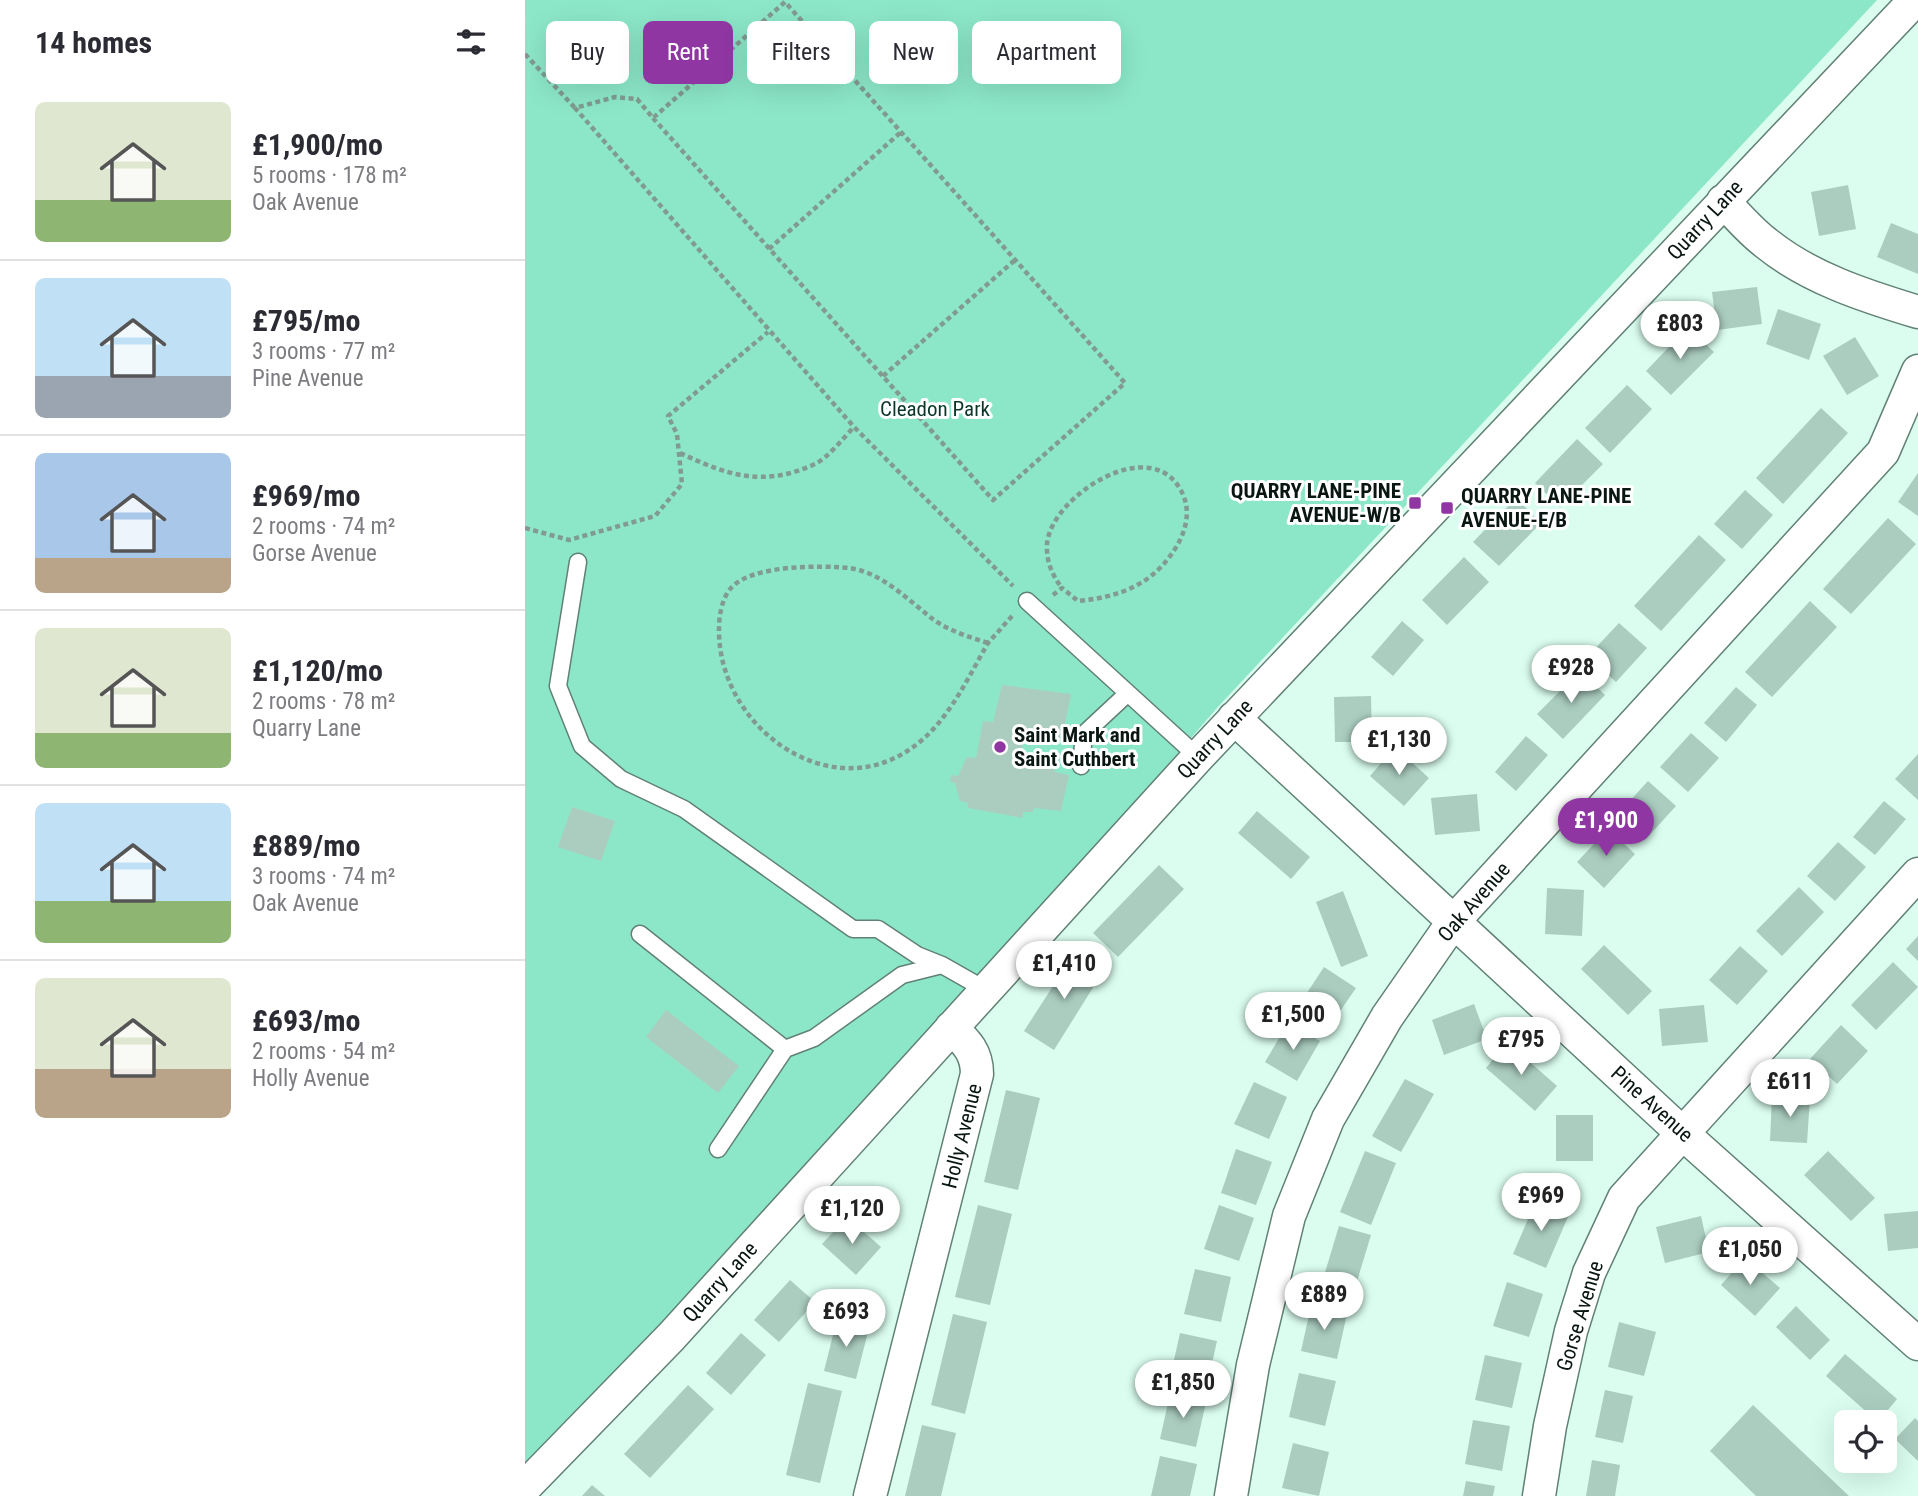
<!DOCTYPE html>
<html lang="en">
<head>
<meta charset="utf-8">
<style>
  body { margin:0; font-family:"Roboto Condensed",sans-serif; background:#f7f7f7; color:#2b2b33; height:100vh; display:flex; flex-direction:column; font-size:26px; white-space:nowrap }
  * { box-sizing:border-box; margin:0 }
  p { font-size:23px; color:#7c7c81 }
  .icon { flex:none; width:38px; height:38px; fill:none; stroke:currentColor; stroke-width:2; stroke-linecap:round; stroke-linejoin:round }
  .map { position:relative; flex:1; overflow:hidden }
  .panel { display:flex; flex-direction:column; background:#fff; width:525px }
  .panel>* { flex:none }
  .hud { position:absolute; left:21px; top:21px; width:665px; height:63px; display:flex; gap:14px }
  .tools { position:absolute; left:1309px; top:1410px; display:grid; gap:14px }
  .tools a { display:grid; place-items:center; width:63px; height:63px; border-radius:10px; background:#fff; box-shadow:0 7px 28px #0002; font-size:35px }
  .price { position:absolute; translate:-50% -60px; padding:0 16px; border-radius:24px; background:#fff; color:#222; font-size:23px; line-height:46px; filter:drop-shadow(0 2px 4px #0008) }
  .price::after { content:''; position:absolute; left:50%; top:42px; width:21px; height:16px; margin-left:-10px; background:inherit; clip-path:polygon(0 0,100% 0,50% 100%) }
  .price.active { background:#8f36a3; color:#fff }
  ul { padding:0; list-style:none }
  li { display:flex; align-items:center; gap:21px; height:175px; padding:0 35px }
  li+li { border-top:2px solid #e1e1e2 }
  li span { display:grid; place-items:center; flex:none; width:196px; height:140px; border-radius:10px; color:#555 }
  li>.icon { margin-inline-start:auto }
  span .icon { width:84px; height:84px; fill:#fffc; stroke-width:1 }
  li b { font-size:30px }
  h2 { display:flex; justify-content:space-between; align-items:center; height:84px; padding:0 35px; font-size:30px }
  .tag { padding:0 24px; border-radius:10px; background:#fff; box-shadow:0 7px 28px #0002; font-size:24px; line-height:63px }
  .tag.active { background:#8f36a3; color:#fff }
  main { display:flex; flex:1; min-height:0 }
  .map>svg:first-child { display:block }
  .green { fill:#8ce7c8 }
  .building { fill:#abcdc0 }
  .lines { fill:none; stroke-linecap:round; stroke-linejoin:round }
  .lane-casing { stroke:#618175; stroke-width:19 }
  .street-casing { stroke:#618175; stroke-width:35 }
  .path { stroke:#819b90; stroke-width:4.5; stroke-dasharray:5 3.5; stroke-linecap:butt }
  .lane { stroke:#fff; stroke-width:16 }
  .street { stroke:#fff; stroke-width:32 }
  .poi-dot { fill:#8f36a3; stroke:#fff; stroke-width:2.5 }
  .labels { text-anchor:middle; stroke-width:6; stroke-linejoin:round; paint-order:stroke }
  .street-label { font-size:21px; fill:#091611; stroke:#fff }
  .park-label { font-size:21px; fill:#0b372b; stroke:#fff }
  .poi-label { font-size:21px; font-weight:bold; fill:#091611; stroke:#fff; text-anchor:start }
</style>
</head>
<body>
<main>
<section class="panel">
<h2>14 homes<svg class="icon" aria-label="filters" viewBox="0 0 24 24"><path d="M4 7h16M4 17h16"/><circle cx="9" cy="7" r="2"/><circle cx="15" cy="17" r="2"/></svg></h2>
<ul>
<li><span style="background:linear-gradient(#dfe7d0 70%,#8fb573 0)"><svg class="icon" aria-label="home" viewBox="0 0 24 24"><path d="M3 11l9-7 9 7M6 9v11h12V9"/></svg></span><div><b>£1,900/mo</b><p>5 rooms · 178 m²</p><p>Oak Avenue</p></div></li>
<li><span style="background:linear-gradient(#bfe0f5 70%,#9aa5b1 0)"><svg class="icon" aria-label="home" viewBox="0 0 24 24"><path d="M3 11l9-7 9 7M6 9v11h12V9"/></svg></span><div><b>£795/mo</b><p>3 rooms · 77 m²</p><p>Pine Avenue</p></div></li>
<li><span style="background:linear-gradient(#a9c7e8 75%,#b9a48a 0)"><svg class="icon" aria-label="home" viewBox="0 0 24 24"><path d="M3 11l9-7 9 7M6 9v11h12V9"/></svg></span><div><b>£969/mo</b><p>2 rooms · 74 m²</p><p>Gorse Avenue</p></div></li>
<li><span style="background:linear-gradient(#dfe7d0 75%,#8fb573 0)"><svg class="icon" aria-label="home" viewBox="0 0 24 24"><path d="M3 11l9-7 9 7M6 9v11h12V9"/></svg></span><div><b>£1,120/mo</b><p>2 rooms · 78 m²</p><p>Quarry Lane</p></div></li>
<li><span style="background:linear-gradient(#bfe0f5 70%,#8fb573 0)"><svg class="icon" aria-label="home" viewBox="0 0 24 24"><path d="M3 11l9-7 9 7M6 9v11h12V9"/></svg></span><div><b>£889/mo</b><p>3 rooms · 74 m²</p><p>Oak Avenue</p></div></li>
<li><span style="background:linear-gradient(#dfe7d0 65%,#b9a48a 0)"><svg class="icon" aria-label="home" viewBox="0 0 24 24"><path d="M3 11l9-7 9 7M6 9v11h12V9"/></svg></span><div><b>£693/mo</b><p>2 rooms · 54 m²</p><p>Holly Avenue</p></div></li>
</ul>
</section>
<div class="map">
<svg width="1393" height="1496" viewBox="0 0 1393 1496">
  <rect width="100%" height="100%" fill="#dafdef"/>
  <path class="green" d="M0 0H1352L692 708 473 962 140 1325 0 1465Z"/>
  <path class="building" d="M1323 185 1331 229 1294 236 1286 192Z
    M1366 223 1393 234V274L1352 257Z
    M1232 287 1237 324 1192 330 1187 292Z
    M1253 309 1296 324 1284 360 1241 344Z
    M1163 327 1189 352 1146 395 1121 371Z
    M1330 337 1354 376 1322 395 1298 356Z
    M1102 385 1127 409 1085 453 1060 428Z
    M1296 408 1323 433 1258 504 1231 478Z
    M1052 439 1078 464 1035 507 1010 483Z
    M1393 473V516L1373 502Z
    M1220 490 1248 515 1217 549 1189 524Z
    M991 498 1016 523 974 566 948 542Z
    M1363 518 1391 544 1326 614 1298 589Z
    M1174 535 1201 560 1136 631 1109 606Z
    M939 557 964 582 922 625 897 600Z
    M1285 601 1312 627 1247 697 1220 672Z
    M877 621 899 640 868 676 846 657Z
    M1094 623 1122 648 1091 682 1063 656Z
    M1055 671 1080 695 1038 739 1012 714Z
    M477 685 546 694 537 738 500 732 495 758 508 760 506 766 515 768 516 758 527 760 530 772 544 775 536 811 509 808 508 812H498V818L443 808V803L435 801 430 783 425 782 426 775 433 776 442 757 451 758 458 721 468 722Z
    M1211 687 1232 705 1201 742 1179 723Z
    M846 696 847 742H810L809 697Z
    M1166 733 1194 758 1163 792 1135 767Z
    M1001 736 1023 755 991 791 970 772Z
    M870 747 904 778 879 806 845 776Z
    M1393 754V800L1370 779Z
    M1123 781 1151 806 1120 840 1092 815Z
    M952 794 955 831 910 835 906 798Z
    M1359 801 1381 819 1350 855 1328 837Z
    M47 807 90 821 76 861 33 847Z
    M732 811 785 857 766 879 713 833Z
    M1083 829 1110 854 1079 888 1052 862Z
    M1313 842 1341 867 1310 901 1282 876Z
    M634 865 659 889 593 957 568 933Z
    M1274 887 1299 912 1257 956 1231 931Z
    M1022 888 1059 890 1057 936 1020 934Z
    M818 891 843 956 816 967 791 902Z
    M1393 936V961L1381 949Z
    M1079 945 1127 991 1103 1015 1056 969Z
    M1215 946 1243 971 1212 1005 1184 980Z
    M550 952 579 970 529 1050 499 1031Z
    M1368 962 1393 987 1351 1030 1326 1005Z
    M799 967 831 988 805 1026 774 1005Z
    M949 1004 962 1039 919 1055 907 1020Z
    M1179 1005 1183 1042 1137 1046 1134 1009Z
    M141 1010 214 1066 193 1093 121 1037Z
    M763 1023 795 1041 772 1081 740 1062Z
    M1316 1025 1343 1051 1312 1084 1285 1059Z
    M982 1042 1032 1086 1010 1111 961 1068Z
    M880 1079 909 1094 876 1152 847 1136Z
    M729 1082 762 1097 744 1139 709 1124Z
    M481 1090 515 1098 493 1190 459 1182Z
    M1247 1096 1285 1098 1282 1143 1245 1141Z
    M1031 1115H1068V1161H1031Z
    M711 1149 747 1162 731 1205 696 1193Z
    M840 1151 871 1163 846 1225 815 1212Z
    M1303 1151 1350 1198 1326 1221 1279 1175Z
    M1012 1198 1045 1212 1021 1268 988 1254Z
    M453 1205 487 1214 465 1305 430 1297Z
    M694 1205 729 1218 714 1261 679 1249Z
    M1393 1211V1248L1363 1251 1359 1214Z
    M1176 1216 1184 1252 1140 1263 1131 1227Z
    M322 1217 356 1247 331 1275 297 1244Z
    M814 1226 846 1235 827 1298 795 1289Z
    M1220 1258 1255 1288 1230 1316 1196 1285Z
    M670 1269 706 1277 696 1322 659 1314Z
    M265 1280 290 1302 254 1342 229 1320Z
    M982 1282 1018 1294 1004 1337 968 1326Z
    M786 1306 822 1314 812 1359 776 1351Z
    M1271 1306 1305 1340 1285 1360 1251 1327Z
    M428 1314 462 1322 440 1414 406 1405Z
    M312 1319 344 1328 331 1379 299 1371Z
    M1094 1322 1131 1332 1119 1376 1083 1367Z
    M216 1333 241 1355 206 1395 181 1373Z
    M655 1333 692 1341 682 1386 645 1378Z
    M1320 1354 1372 1399 1353 1422 1301 1376Z
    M960 1355 997 1363 987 1408 950 1400Z
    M774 1373 811 1381 800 1426 764 1417Z
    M283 1383 317 1391 295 1483 261 1475Z
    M163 1385 189 1409 125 1478 99 1454Z
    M1080 1390 1108 1396 1098 1443 1070 1437Z
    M645 1394 681 1402 671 1447 635 1439Z
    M1228 1405 1324 1496H1231L1185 1451Z
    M1390 1418 1393 1421V1461L1370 1439Z
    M948 1420 985 1426 977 1471 940 1464Z
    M397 1425 431 1433 416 1496H380Z
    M768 1443 804 1452 794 1496 757 1488Z
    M635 1456 672 1464 665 1496H626Z
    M1067 1460 1095 1465 1090 1496H1061Z
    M941 1481 970 1486 968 1496H938Z
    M67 1485 80 1496H57Z"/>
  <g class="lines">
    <g class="lane-casing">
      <path id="lane" d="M53 562 33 686 57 746 96 779 159 809 328 929H353L392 955 417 965
        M502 601 673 757
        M556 766 559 734 603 693
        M115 934 260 1049 289 1038 377 975 417 965 461 990
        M193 1149 260 1049"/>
    </g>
    <g class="street-casing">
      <path id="street" d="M1198 201C1212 215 1225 231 1241 243 1284 278 1340 296 1393 312
        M709 718 1156 1132 1393 1344
        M0 1487 146 1337 673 757 1390 0
        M345 1496 452 1074C452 1053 442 1042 426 1028
        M706 1496 728 1365 764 1216 803 1119 862 1017 928 922 1358 452 1393 371
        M1014 1496 1025 1426 1046 1331 1064 1273 1099 1198 1393 874"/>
    </g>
    <path class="path" d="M0 54 50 108
      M128 118 468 500 600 383 260 2 128 118 112 99 90 97 50 108 329 427 488 586
      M244 249 376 132
      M358 376 490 260
      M155 453C202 475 238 488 290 464 304 457 318 438 329 427
      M0 528 44 540 130 516 157 484 152 434 143 416 243 332
      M528 595 537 588 553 601C593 597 625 586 648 552 659 536 666 516 659 497 632 428 526 495 522 544 521 561 527 575 537 588
      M463 643C444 637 425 631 409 620 384 601 357 572 324 568 295 565 226 565 206 588 197 598 194 616 194 628 192 730 312 814 397 740 426 715 444 676 463 643L488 615"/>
    <use href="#lane" class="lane"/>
    <use href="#street" class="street"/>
  </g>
  <g class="poi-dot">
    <rect x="883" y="496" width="14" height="14" rx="3.5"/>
    <rect x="915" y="501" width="14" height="14" rx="3.5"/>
    <circle cx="475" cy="747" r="7"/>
  </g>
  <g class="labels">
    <g class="street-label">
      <text transform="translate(1180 220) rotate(-47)" y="7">Quarry Lane</text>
      <text transform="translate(690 739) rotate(-47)" y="7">Quarry Lane</text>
      <text transform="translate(949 902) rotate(-49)" y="7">Oak Avenue</text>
      <text transform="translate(1127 1104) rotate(42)" y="7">Pine Avenue</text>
      <text transform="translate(437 1136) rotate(-76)" y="7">Holly Avenue</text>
      <text transform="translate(195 1282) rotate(-48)" y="7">Quarry Lane</text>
      <text transform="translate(1055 1316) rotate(-73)" y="7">Gorse Avenue</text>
    </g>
    <g class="park-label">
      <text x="410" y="416">Cleadon Park</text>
    </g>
    <g class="poi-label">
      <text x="876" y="498" text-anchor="end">QUARRY LANE-PINE<tspan x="876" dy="24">AVENUE-W/B</tspan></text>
      <text x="936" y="503">QUARRY LANE-PINE<tspan x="936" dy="24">AVENUE-E/B</tspan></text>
      <text x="489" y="742">Saint Mark and<tspan x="489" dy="24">Saint Cuthbert</tspan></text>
    </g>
  </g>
</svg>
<div class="tools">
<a><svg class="icon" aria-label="locate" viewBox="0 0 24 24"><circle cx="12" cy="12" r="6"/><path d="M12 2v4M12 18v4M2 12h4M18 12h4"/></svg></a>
</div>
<b class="price" style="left:1155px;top:361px">£803</b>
<b class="price" style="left:1046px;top:705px">£928</b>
<b class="price" style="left:874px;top:777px">£1,130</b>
<b class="price active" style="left:1081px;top:858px">£1,900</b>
<b class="price" style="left:539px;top:1001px">£1,410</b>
<b class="price" style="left:768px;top:1052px">£1,500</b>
<b class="price" style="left:996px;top:1077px">£795</b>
<b class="price" style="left:1265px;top:1119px">£611</b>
<b class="price" style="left:1016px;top:1233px">£969</b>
<b class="price" style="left:327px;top:1246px">£1,120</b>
<b class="price" style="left:1225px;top:1287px">£1,050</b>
<b class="price" style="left:799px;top:1332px">£889</b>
<b class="price" style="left:321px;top:1349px">£693</b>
<b class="price" style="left:658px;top:1420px">£1,850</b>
<div class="hud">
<a class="tag">Buy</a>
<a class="tag active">Rent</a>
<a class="tag">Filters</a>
<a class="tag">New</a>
<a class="tag">Apartment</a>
</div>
</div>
</main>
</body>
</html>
